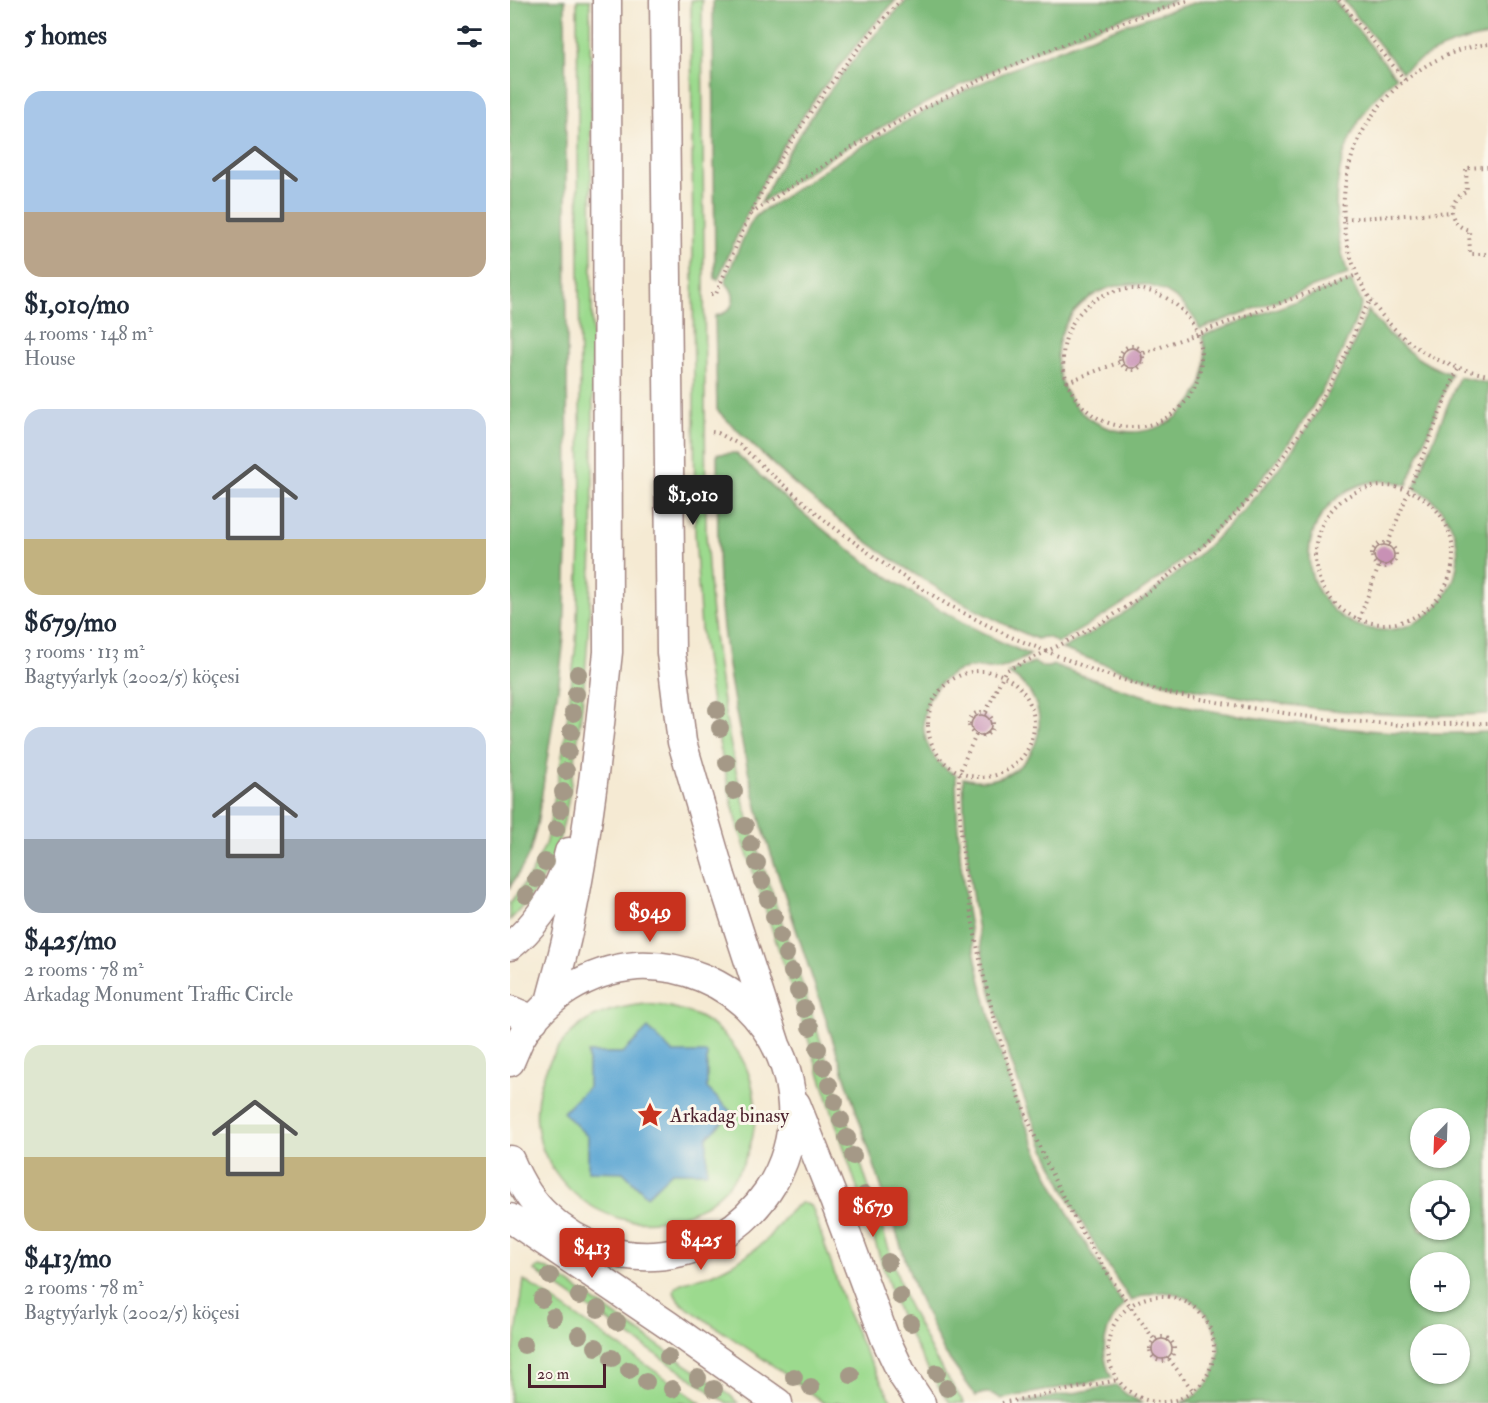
<!DOCTYPE html>
<html lang="en">
<head>
<meta charset="utf-8">
<style>
  body { margin:0; font-family:"IM FELL Double Pica",serif; background:#f2f2f3; color:#1f2937; height:100vh; display:flex; flex-direction:column; font-size:22px; white-space:nowrap }
  * { box-sizing:border-box; margin:0 }
  p { font-size:20px; color:#747a83 }
  .icon { flex:none; width:33px; height:33px; fill:none; stroke:currentColor; stroke-width:2; stroke-linecap:round; stroke-linejoin:round }
  .map { position:relative; flex:1; overflow:hidden }
  .drawer { display:flex; flex-direction:column; background:#fff; width:510px }
  .drawer>* { flex:none }
  .needle { width:39px; rotate:203deg }
  .fabs { position:absolute; left:900px; top:1108px; display:grid; gap:12px }
  .fabs a { display:grid; place-items:center; width:60px; height:60px; border-radius:50%; background:#fff; box-shadow:0 2px 4px #0004; font-size:30px }
  .scale { position:absolute; left:18px; bottom:15px; width:78px; box-sizing:border-box; padding-left:6px; border:3px solid #4a1f2b; border-top:0; font-size:16px; line-height:21px; white-space:nowrap; color:#4a1f2b; -webkit-text-stroke:4px #fbf7ec; paint-order:stroke }
  .price { position:absolute; translate:-50% -51px; padding:0 14px; border-radius:6px; background:#c8321e; color:#fff; font-size:20px; line-height:39px; filter:drop-shadow(0 2px 3px #0008) }
  .price::after { content:''; position:absolute; left:50%; top:36px; width:18px; height:14px; margin-left:-9px; background:inherit; clip-path:polygon(0 0,100% 0,50% 100%) }
  .price.on { background:#222; color:#fff }
  ul { padding:0; list-style:none }
  li { display:grid; align-content:center; gap:12px; height:318px; padding:0 24px }
  li span { display:grid; place-items:center; height:186px; border-radius:18px; color:#555 }
  li>.icon { margin-inline-start:auto }
  span .icon { width:108px; height:108px; fill:#fffc; stroke-width:1 }
  li b { font-size:26px }
  h2 { display:flex; justify-content:space-between; align-items:center; height:72px; padding:0 24px; font-size:26px }
  main { display:flex; flex:1; min-height:0 }
  .map>svg:first-child { display:block }
  .green { fill:#9cda8e; stroke:#737c5c; stroke-width:1.5; fill-rule:evenodd }
  .forest { fill:#7dba79; stroke:#646c52; stroke-width:1.5; fill-rule:evenodd }
  .water { fill:#5ba6d3; stroke:#52627f; stroke-width:1.5 }
  .building { fill:#c891b5 }
  .lines { fill:none; stroke-linecap:round; stroke-linejoin:round }
  .tertiary-casing { stroke:#a0847f; stroke-width:31 }
  .path { stroke:#a0847f; stroke-width:4; stroke-dasharray:1.5 4.5; stroke-linecap:butt }
  .tertiary { stroke:#fff; stroke-width:28 }
  .tree { fill:#a59987 }
  .labels { text-anchor:middle; stroke-width:6; stroke-linejoin:round; paint-order:stroke }
  .poi-label { font-size:20px; fill:#4a1f2b; stroke:#fbf7ec; text-anchor:start }
</style>
</head>
<body>
<main>
<section class="drawer">
<h2>5 homes<svg class="icon" aria-label="filters" viewBox="0 0 24 24"><path d="M4 7h16M4 17h16"/><circle cx="9" cy="7" r="2"/><circle cx="15" cy="17" r="2"/></svg></h2>
<ul>
<li><span style="background:linear-gradient(#a9c7e8 65%,#b9a48a 0)"><svg class="icon" aria-label="home" viewBox="0 0 24 24"><path d="M3 11l9-7 9 7M6 9v11h12V9"/></svg></span><div><b>$1,010/mo</b><p>4 rooms · 148 m²</p><p>House</p></div></li>
<li><span style="background:linear-gradient(#c9d6e8 70%,#c2b280 0)"><svg class="icon" aria-label="home" viewBox="0 0 24 24"><path d="M3 11l9-7 9 7M6 9v11h12V9"/></svg></span><div><b>$679/mo</b><p>3 rooms · 113 m²</p><p>Bagtyýarlyk (2002/5) köçesi</p></div></li>
<li><span style="background:linear-gradient(#c9d6e8 60%,#9aa5b1 0)"><svg class="icon" aria-label="home" viewBox="0 0 24 24"><path d="M3 11l9-7 9 7M6 9v11h12V9"/></svg></span><div><b>$425/mo</b><p>2 rooms · 78 m²</p><p>Arkadag Monument Traffic Circle</p></div></li>
<li><span style="background:linear-gradient(#dfe7d0 60%,#c2b280 0)"><svg class="icon" aria-label="home" viewBox="0 0 24 24"><path d="M3 11l9-7 9 7M6 9v11h12V9"/></svg></span><div><b>$413/mo</b><p>2 rooms · 78 m²</p><p>Bagtyýarlyk (2002/5) köçesi</p></div></li>
</ul>
</section>
<div class="map">
<svg width="978" height="1403" viewBox="0 0 978 1403">
  <rect width="100%" height="100%" fill="#fbf7ec"/>
  <filter id="ink" filterUnits="userSpaceOnUse"><feTurbulence type="fractalNoise" baseFrequency=".0167" numOctaves="2"/><feDisplacementMap in="SourceGraphic" scale="12" xChannelSelector="R" yChannelSelector="G"/><feConvolveMatrix kernelMatrix="1 2 1 2 8 2 1 2 1" color-interpolation-filters="sRGB"/></filter>
  <filter id="wash" filterUnits="userSpaceOnUse"><feTurbulence type="fractalNoise" baseFrequency=".008" numOctaves="4" result="noise"/><feDisplacementMap in="SourceGraphic" scale="24" xChannelSelector="R" yChannelSelector="G"/><feGaussianBlur stdDeviation="1.35" result="paint"/><feColorMatrix in="noise" values="0 0 0 0 0 0 0 0 0 0 0 0 0 0 0 0 0 1.4 0 .05"/><feComposite in="paint" operator="in"/></filter>
  <g filter="url(#wash)">
    <rect width="100%" height="100%" fill="#f5ead3"/>
    <path class="green" d="M67 0H80C81 143 82 286 83 428 83 539 82 648 65 757 60 788 56 820 46 849 36 876 20 900 0 920V903L21 874 35 845 39 829 55 740 66 643 71 524Z
      M181 0H192L196 532C201 632 213 733 241 829L396 1301 426 1360 454 1403H440C418 1373 401 1339 386 1306L230 832 222 804 205 723 191 630 188 583 185 533Z
      M136 1004C165 1006 192 1013 214 1035 270 1091 248 1192 171 1216 150 1222 129 1224 108 1218 76 1208 53 1188 37 1159 13 1113 32 1050 75 1022 94 1010 114 1006 136 1004ZM138 1029 221 1113 137 1196 113 1171H78V1053H113Z
      M291 1203H295L302 1207 338 1314 354 1350 383 1403H314L265 1367 173 1305C149 1282 180 1281 197 1276 204 1273 211 1270 218 1266 231 1259 245 1251 256 1240 267 1228 276 1211 291 1203Z
      M29 1267 38 1269 220 1395 228 1403H217L24 1270Z
      M14 1280 191 1403H0V1377Z"/>
    <path class="forest" d="M0 0H55L58 520 54 638 49 682 27 825 20 852 13 866 0 887Z
      M203 0H386C335 55 290 114 254 180 237 212 222 246 208 280L205 279Z
      M397 0H666C515 47 381 113 251 203 287 128 339 60 397 0Z
      M694 0H824L886 77C827 129 813 201 838 274L690 329C685 318 677 308 668 300 613 256 531 309 550 377 555 396 568 413 585 422 644 455 712 401 692 336L841 281 852 303C810 420 728 525 626 595 600 613 574 628 547 643 541 637 535 635 527 639 443 603 363 551 293 491 263 466 235 438 207 410L205 316C225 312 229 296 215 282 221 268 237 224 246 216 252 210 261 206 268 201 284 190 301 179 317 168 432 94 563 37 694 0Z
      M833 0H978V36C947 40 916 53 892 72Z
      M858 310C880 339 907 363 941 374L897 485C828 462 769 544 816 602 825 613 838 623 853 627 921 646 976 567 932 511 925 501 915 493 904 488L949 377 978 383V714C889 719 802 711 714 694 690 690 666 686 643 680 612 671 582 660 552 649 571 638 590 629 608 617 723 540 807 439 858 310Z
      M226 453C312 536 410 608 520 655 515 658 493 669 486 669 476 668 468 666 458 668 430 674 410 702 414 731 417 750 428 766 446 775 447 917 483 1069 549 1196 568 1234 591 1269 614 1305 594 1326 588 1352 602 1378L491 1399C483 1392 475 1391 466 1396L434 1352 406 1292 252 826C231 747 214 665 209 582 207 540 208 497 207 454Z
      M524 662C531 668 537 669 544 665 576 677 607 688 639 697 678 708 720 714 760 720 833 730 905 736 978 732V1403H671C747 1371 697 1261 621 1301 597 1265 574 1229 555 1191 491 1066 455 919 453 778 523 796 559 707 498 673ZM910 1119H950V1158H910ZM910 1191H950V1230H910ZM910 1263H950V1302H910ZM910 1335H950V1374H910Z
      M606 1385 616 1394 632 1403H511Z"/>
    <path class="water" d="M138 1028 163 1053H197V1088L222 1113 197 1137V1172H162L137 1196 113 1172 78 1171V1137L53 1112 78 1087V1053H113Z"/>
    <g id="blocks">
      <path class="building" d="M612 358a10 10 0 1 1 20 0a10 10 0 1 1-20 0Z
        M864 555a10 10 0 1 1 20 0a10 10 0 1 1-20 0Z
        M461 725a10 10 0 1 1 20 0a10 10 0 1 1-20 0Z
        M642 1349a10 10 0 1 1 20 0a10 10 0 1 1-20 0Z"/>
    </g>
  </g>
  <g filter="url(#ink)">
    <use href="#blocks" fill-opacity="0" stroke="#a0847f" stroke-width="1.5"/>
    <g class="lines">
      <g class="tertiary-casing">
        <path id="tertiary" d="M154 0 161 653 172 742 211 876 266 1045
          M0 946C21 930 43 900 53 875 56 867 57 859 59 852
          M40 1002C46 978 54 953 59 927 78 837 88 744 98 652L97 0
          M0 1010 24 1020
          M0 1062C3 1055 6 1048 9 1041 32 998 79 970 127 966 171 964 216 982 245 1015 267 1040 280 1071 282 1105 284 1135 275 1166 258 1191 207 1266 103 1279 37 1216 20 1201 9 1181 0 1160
          M286 1104 324 1200 375 1338 393 1376 411 1403
          M0 1218 158 1325 268 1403"/>
      </g>
      <path class="path" d="M829 0 895 80
        M978 44C945 48 913 64 888 86 808 160 818 284 906 347 928 363 953 370 978 375
        M978 167 956 168 957 192C936 199 937 225 959 230L960 254H978
        M241 214C281 187 319 160 361 137 462 79 569 34 680 0
        M834 219 942 212
        M553 358a69 69 0 1 1 138 0a69 69 0 1 1-138 0Z
        M201 294H206C220 261 233 228 249 197 288 125 335 59 391 0
        M610 358a12 12 0 1 1 24 0a12 12 0 1 1-24 0Z
        M634 353 847 275
        M557 382 610 362
        M202 432 208 433 230 445 261 474 318 523 381 569 438 605 499 636 585 671 643 689 667 695 735 707 813 719 891 725 978 723
        M805 555a69 69 0 1 1 138 0a69 69 0 1 1-138 0Z
        M862 555a12 12 0 1 1 24 0a12 12 0 1 1-24 0Z
        M878 543 948 368
        M849 619 869 566
        M418 724a53 53 0 1 1 106 0a53 53 0 1 1-106 0Z
        M459 724a12 12 0 1 1 24 0a12 12 0 1 1-24 0Z
        M476 712 495 671C532 654 570 636 605 614 682 565 747 499 797 422 812 399 826 375 838 350 845 334 849 314 861 301
        M466 735C461 747 451 765 449 777 448 791 450 805 450 818 452 850 456 882 461 913 480 1023 515 1132 571 1230 593 1268 618 1304 644 1339
        M598 1349a53 53 0 1 1 106 0a53 53 0 1 1-106 0Z
        M640 1349a12 12 0 1 1 24 0a12 12 0 1 1-24 0Z
        M659 1359 684 1392
        M492 1403 608 1380"/>
      <use href="#tertiary" class="tertiary"/>
    </g>
    <g class="tree">
      <circle cx="68" cy="674" r="9"/>
      <circle cx="66" cy="694" r="9"/>
      <circle cx="207" cy="710" r="9"/>
      <circle cx="63" cy="713" r="9"/>
      <circle cx="210" cy="728" r="9"/>
      <circle cx="61" cy="732" r="9"/>
      <circle cx="58" cy="751" r="9"/>
      <circle cx="217" cy="763" r="9"/>
      <circle cx="56" cy="771" r="9"/>
      <circle cx="224" cy="791" r="9"/>
      <circle cx="53" cy="792" r="9"/>
      <circle cx="50" cy="810" r="9"/>
      <circle cx="235" cy="826" r="9"/>
      <circle cx="46" cy="829" r="9"/>
      <circle cx="241" cy="844" r="9"/>
      <circle cx="35" cy="862" r="9"/>
      <circle cx="247" cy="863" r="9"/>
      <circle cx="26" cy="879" r="9"/>
      <circle cx="252" cy="881" r="9"/>
      <circle cx="16" cy="895" r="9"/>
      <circle cx="258" cy="899" r="9"/>
      <circle cx="264" cy="917" r="9"/>
      <circle cx="270" cy="936" r="9"/>
      <circle cx="276" cy="954" r="9"/>
      <circle cx="282" cy="972" r="9"/>
      <circle cx="288" cy="991" r="9"/>
      <circle cx="294" cy="1009" r="9"/>
      <circle cx="300" cy="1027" r="9"/>
      <circle cx="308" cy="1049" r="9"/>
      <circle cx="313" cy="1067" r="9"/>
      <circle cx="319" cy="1085" r="9"/>
      <circle cx="325" cy="1102" r="9"/>
      <circle cx="331" cy="1120" r="9"/>
      <circle cx="337" cy="1138" r="9"/>
      <circle cx="343" cy="1156" r="9"/>
      <circle cx="355" cy="1195" r="9"/>
      <circle cx="361" cy="1212" r="9"/>
      <circle cx="378" cy="1262" r="9"/>
      <circle cx="40" cy="1276" r="9"/>
      <circle cx="69" cy="1296" r="9"/>
      <circle cx="390" cy="1296" r="9"/>
      <circle cx="32" cy="1299" r="9"/>
      <circle cx="88" cy="1309" r="9"/>
      <circle cx="43" cy="1317" r="9"/>
      <circle cx="107" cy="1322" r="9"/>
      <circle cx="401" cy="1323" r="9"/>
      <circle cx="69" cy="1335" r="9"/>
      <circle cx="14" cy="1345" r="9"/>
      <circle cx="86" cy="1347" r="9"/>
      <circle cx="158" cy="1357" r="9"/>
      <circle cx="102" cy="1358" r="9"/>
      <circle cx="119" cy="1370" r="9"/>
      <circle cx="427" cy="1373" r="9"/>
      <circle cx="341" cy="1375" r="9"/>
      <circle cx="284" cy="1377" r="9"/>
      <circle cx="188" cy="1378" r="9"/>
      <circle cx="136" cy="1382" r="9"/>
      <circle cx="301" cy="1387" r="9"/>
      <circle cx="437" cy="1388" r="9"/>
      <circle cx="162" cy="1389" r="9"/>
      <circle cx="204" cy="1389" r="9"/>
    </g>
  </g>
  <defs>
    <g id="sight-bare" transform="scale(2.07)"><path d="M0-6L1.8-2.2L6-1.7L2.9 1.2L3.7 5.4L0 3.3L-3.7 5.4L-2.9 1.2L-6-1.7L-1.8-2.2Z" fill="#c8321e" stroke="#fbf7ec" stroke-width="2.5" paint-order="stroke"/></g>
  </defs>
  <g fill-rule="evenodd">
    <use href="#sight-bare" x="140" y="1115"/>
  </g>
  <g class="labels">
    <g class="poi-label">
      <text x="160" y="1122">Arkadag binasy</text>
    </g>
  </g>
</svg>
<div class="fabs">
<a><svg class="needle" viewBox="-14 -14 28 28"><path d="M0-13l5 13h-10z" fill="#e53935"/><path d="M0 13l5-13h-10z" fill="#747a83"/></svg></a>
<a><svg class="icon" aria-label="locate" viewBox="0 0 24 24"><circle cx="12" cy="12" r="6"/><path d="M12 2v4M12 18v4M2 12h4M18 12h4"/></svg></a>
<a>+</a>
<a>−</a>
</div>
<div class="scale">20 m</div>
<b class="price on" style="left:183px;top:526px">$1,010</b>
<b class="price" style="left:140px;top:943px">$949</b>
<b class="price" style="left:363px;top:1238px">$679</b>
<b class="price" style="left:191px;top:1271px">$425</b>
<b class="price" style="left:82px;top:1279px">$413</b>
</div>
</main>
</body>
</html>
